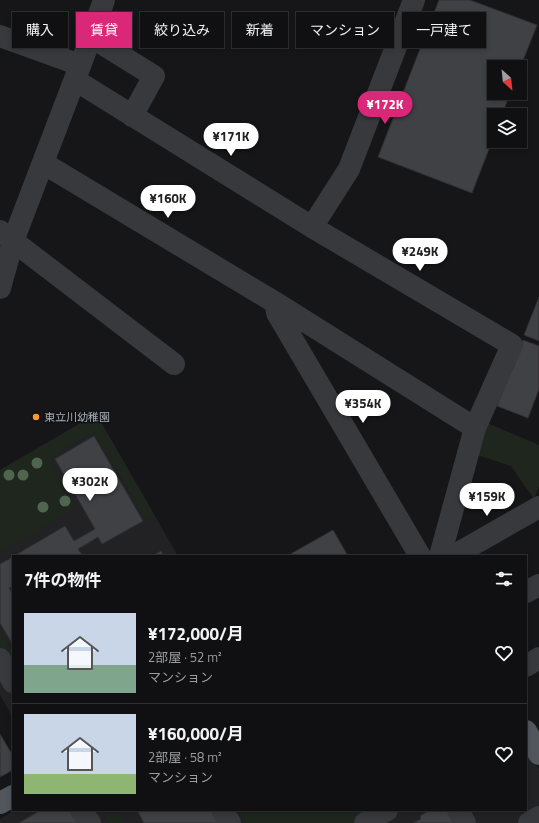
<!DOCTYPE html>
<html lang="ja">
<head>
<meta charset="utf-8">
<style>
  body { margin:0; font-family:"Titillium Web","Noto Sans JP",sans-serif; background:#19191b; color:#f1f3f6; height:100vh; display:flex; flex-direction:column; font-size:15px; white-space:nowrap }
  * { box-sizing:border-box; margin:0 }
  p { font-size:13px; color:#9c9d9f }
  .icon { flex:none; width:22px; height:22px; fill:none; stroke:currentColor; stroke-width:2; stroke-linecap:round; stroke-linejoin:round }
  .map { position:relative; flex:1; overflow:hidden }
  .sheet { position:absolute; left:12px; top:555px; width:515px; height:256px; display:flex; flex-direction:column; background:#101012; border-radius:0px; box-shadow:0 2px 6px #0003,0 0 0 1px #303032 }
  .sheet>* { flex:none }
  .hud { position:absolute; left:12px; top:12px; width:515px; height:36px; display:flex; gap:8px }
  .needle { width:26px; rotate:153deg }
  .tools { position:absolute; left:487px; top:60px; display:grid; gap:8px }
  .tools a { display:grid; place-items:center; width:40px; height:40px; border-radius:0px; background:#101012; box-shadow:0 2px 6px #0003,0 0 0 1px #303032; font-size:20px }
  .price { position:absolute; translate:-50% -34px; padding:0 9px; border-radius:14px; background:#fff; color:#222; font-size:13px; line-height:26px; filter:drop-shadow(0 1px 2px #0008) }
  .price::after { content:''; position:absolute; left:50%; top:24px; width:12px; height:9px; margin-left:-6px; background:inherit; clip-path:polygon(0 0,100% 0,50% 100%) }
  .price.selected { background:#db2777; color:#fff }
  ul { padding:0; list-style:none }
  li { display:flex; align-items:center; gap:12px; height:100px; padding:0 12px }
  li+li { border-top:1px solid #303032 }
  li span { display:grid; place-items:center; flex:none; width:112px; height:80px; border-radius:0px; color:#555 }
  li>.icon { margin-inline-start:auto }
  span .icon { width:48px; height:48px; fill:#fffc; stroke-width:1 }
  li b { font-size:17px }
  h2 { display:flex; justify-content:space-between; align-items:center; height:48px; padding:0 12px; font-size:17px }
  .tag { padding:0 14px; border-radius:0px; background:#101012; box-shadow:0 2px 6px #0003,0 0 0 1px #303032; font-size:14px; line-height:36px }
  .tag.selected { background:#db2777; color:#fff }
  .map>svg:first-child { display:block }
  .built { fill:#222225 }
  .green { fill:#1e261e }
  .building { fill:#404145; stroke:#303034 }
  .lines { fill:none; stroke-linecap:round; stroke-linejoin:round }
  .minor { stroke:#37393d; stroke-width:22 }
  .major { stroke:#52565d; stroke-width:22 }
  .tree { fill:#506550 }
  .poi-dot { fill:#fe9b28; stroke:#111113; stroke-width:1.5 }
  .labels { text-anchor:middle; stroke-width:3; stroke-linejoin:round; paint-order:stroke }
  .poi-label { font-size:11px; fill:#a7afb9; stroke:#111113; text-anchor:start }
</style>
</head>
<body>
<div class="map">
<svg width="539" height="823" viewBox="0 0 539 823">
  <rect width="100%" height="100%" fill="#161618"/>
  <path class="built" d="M91 417 102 424 178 556H13V718L0 695V470Z
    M526 750 528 751 539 769V823H0V819L15 810H526Z"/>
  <path class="green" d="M91 417 102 424 154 514 145 519 94 432 52 457 50 464 76 509 0 551V470Z
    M485 422 539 445V487L534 499 511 466 474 454Z
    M0 630 13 652V672L0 650Z
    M101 810H117L125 823H109Z
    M237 810H378L355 823H245Z"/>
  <path class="building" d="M439 0H470L537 25 520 68V67H494V93H510L502 115H494V136L472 193 378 157Z
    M539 297V341L524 335Z
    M523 340 539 346V389L528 418 497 406Z
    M94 436 143 521 102 544 98 537 78 549 83 556H14L65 526 74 541 95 529 55 459Z
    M333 530 348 556H287Z
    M161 551 164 556H152Z
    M13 557V586L9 588 13 595V645L0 623V564Z
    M0 734 13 756V770L0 777Z
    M41 810H75L77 823H19Z
    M137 810H218L226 823H144Z
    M430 810H450L457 823H413L421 819 420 816Z"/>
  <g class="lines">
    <path class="minor" d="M0 36 80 65
      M91 37 154 76 132 116
      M75 80 312 227 512 345 475 428 440 556
      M43 163 276 303 475 428
      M312 227 349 169 414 0
      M0 231 174 364
      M0 288 13 241 91 37 104 0
      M276 303 277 313 420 556
      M453 556 539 507
      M526 592 539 585
      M0 659 13 682
      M526 666 539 658
      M81 810 90 823
      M222 810 230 823
      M458 810 465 823
      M365 823 387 810
      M529 823 539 817"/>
    <path class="major" d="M526 731 539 754
      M0 803 13 796"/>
  </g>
  <g class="tree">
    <circle cx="37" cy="463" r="5.5"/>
    <circle cx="9" cy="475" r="5.5"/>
    <circle cx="23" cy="475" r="5.5"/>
    <circle cx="65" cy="501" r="5.5"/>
    <circle cx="43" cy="507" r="5.5"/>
  </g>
  <circle class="poi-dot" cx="36" cy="417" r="4"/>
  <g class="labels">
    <g class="poi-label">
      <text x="44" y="421">東立川幼稚園</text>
    </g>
  </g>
</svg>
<div class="tools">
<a><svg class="needle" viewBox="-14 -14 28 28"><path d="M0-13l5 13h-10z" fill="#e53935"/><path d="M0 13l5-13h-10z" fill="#9c9d9f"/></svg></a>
<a><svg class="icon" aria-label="layers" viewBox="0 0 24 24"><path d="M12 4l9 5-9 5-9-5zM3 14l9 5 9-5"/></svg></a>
</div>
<b class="price selected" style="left:385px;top:125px">¥172K</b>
<b class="price" style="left:231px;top:157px">¥171K</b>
<b class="price" style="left:168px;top:219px">¥160K</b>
<b class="price" style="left:420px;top:272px">¥249K</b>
<b class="price" style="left:363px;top:424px">¥354K</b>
<b class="price" style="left:90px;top:502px">¥302K</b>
<b class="price" style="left:487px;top:517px">¥159K</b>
<div class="hud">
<a class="tag">購入</a>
<a class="tag selected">賃貸</a>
<a class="tag">絞り込み</a>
<a class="tag">新着</a>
<a class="tag">マンション</a>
<a class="tag">一戸建て</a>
</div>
<section class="sheet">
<h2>7件の物件<svg class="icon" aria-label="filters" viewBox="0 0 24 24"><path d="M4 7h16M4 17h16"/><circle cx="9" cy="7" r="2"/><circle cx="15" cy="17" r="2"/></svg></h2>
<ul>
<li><span style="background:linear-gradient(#c9d6e8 65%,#7fa58c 0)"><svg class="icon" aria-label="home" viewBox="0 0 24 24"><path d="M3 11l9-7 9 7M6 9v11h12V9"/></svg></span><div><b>¥172,000/月</b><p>2部屋 · 52 m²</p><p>マンション</p></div><svg class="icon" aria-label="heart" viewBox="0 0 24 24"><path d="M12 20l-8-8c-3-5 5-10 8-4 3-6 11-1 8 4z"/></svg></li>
<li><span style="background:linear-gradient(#c9d6e8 75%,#8fb573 0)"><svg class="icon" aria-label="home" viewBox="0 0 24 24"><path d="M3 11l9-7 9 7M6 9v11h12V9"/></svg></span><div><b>¥160,000/月</b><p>2部屋 · 58 m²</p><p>マンション</p></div><svg class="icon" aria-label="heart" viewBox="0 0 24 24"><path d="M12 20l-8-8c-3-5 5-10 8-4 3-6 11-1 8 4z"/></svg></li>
</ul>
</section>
</div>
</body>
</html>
